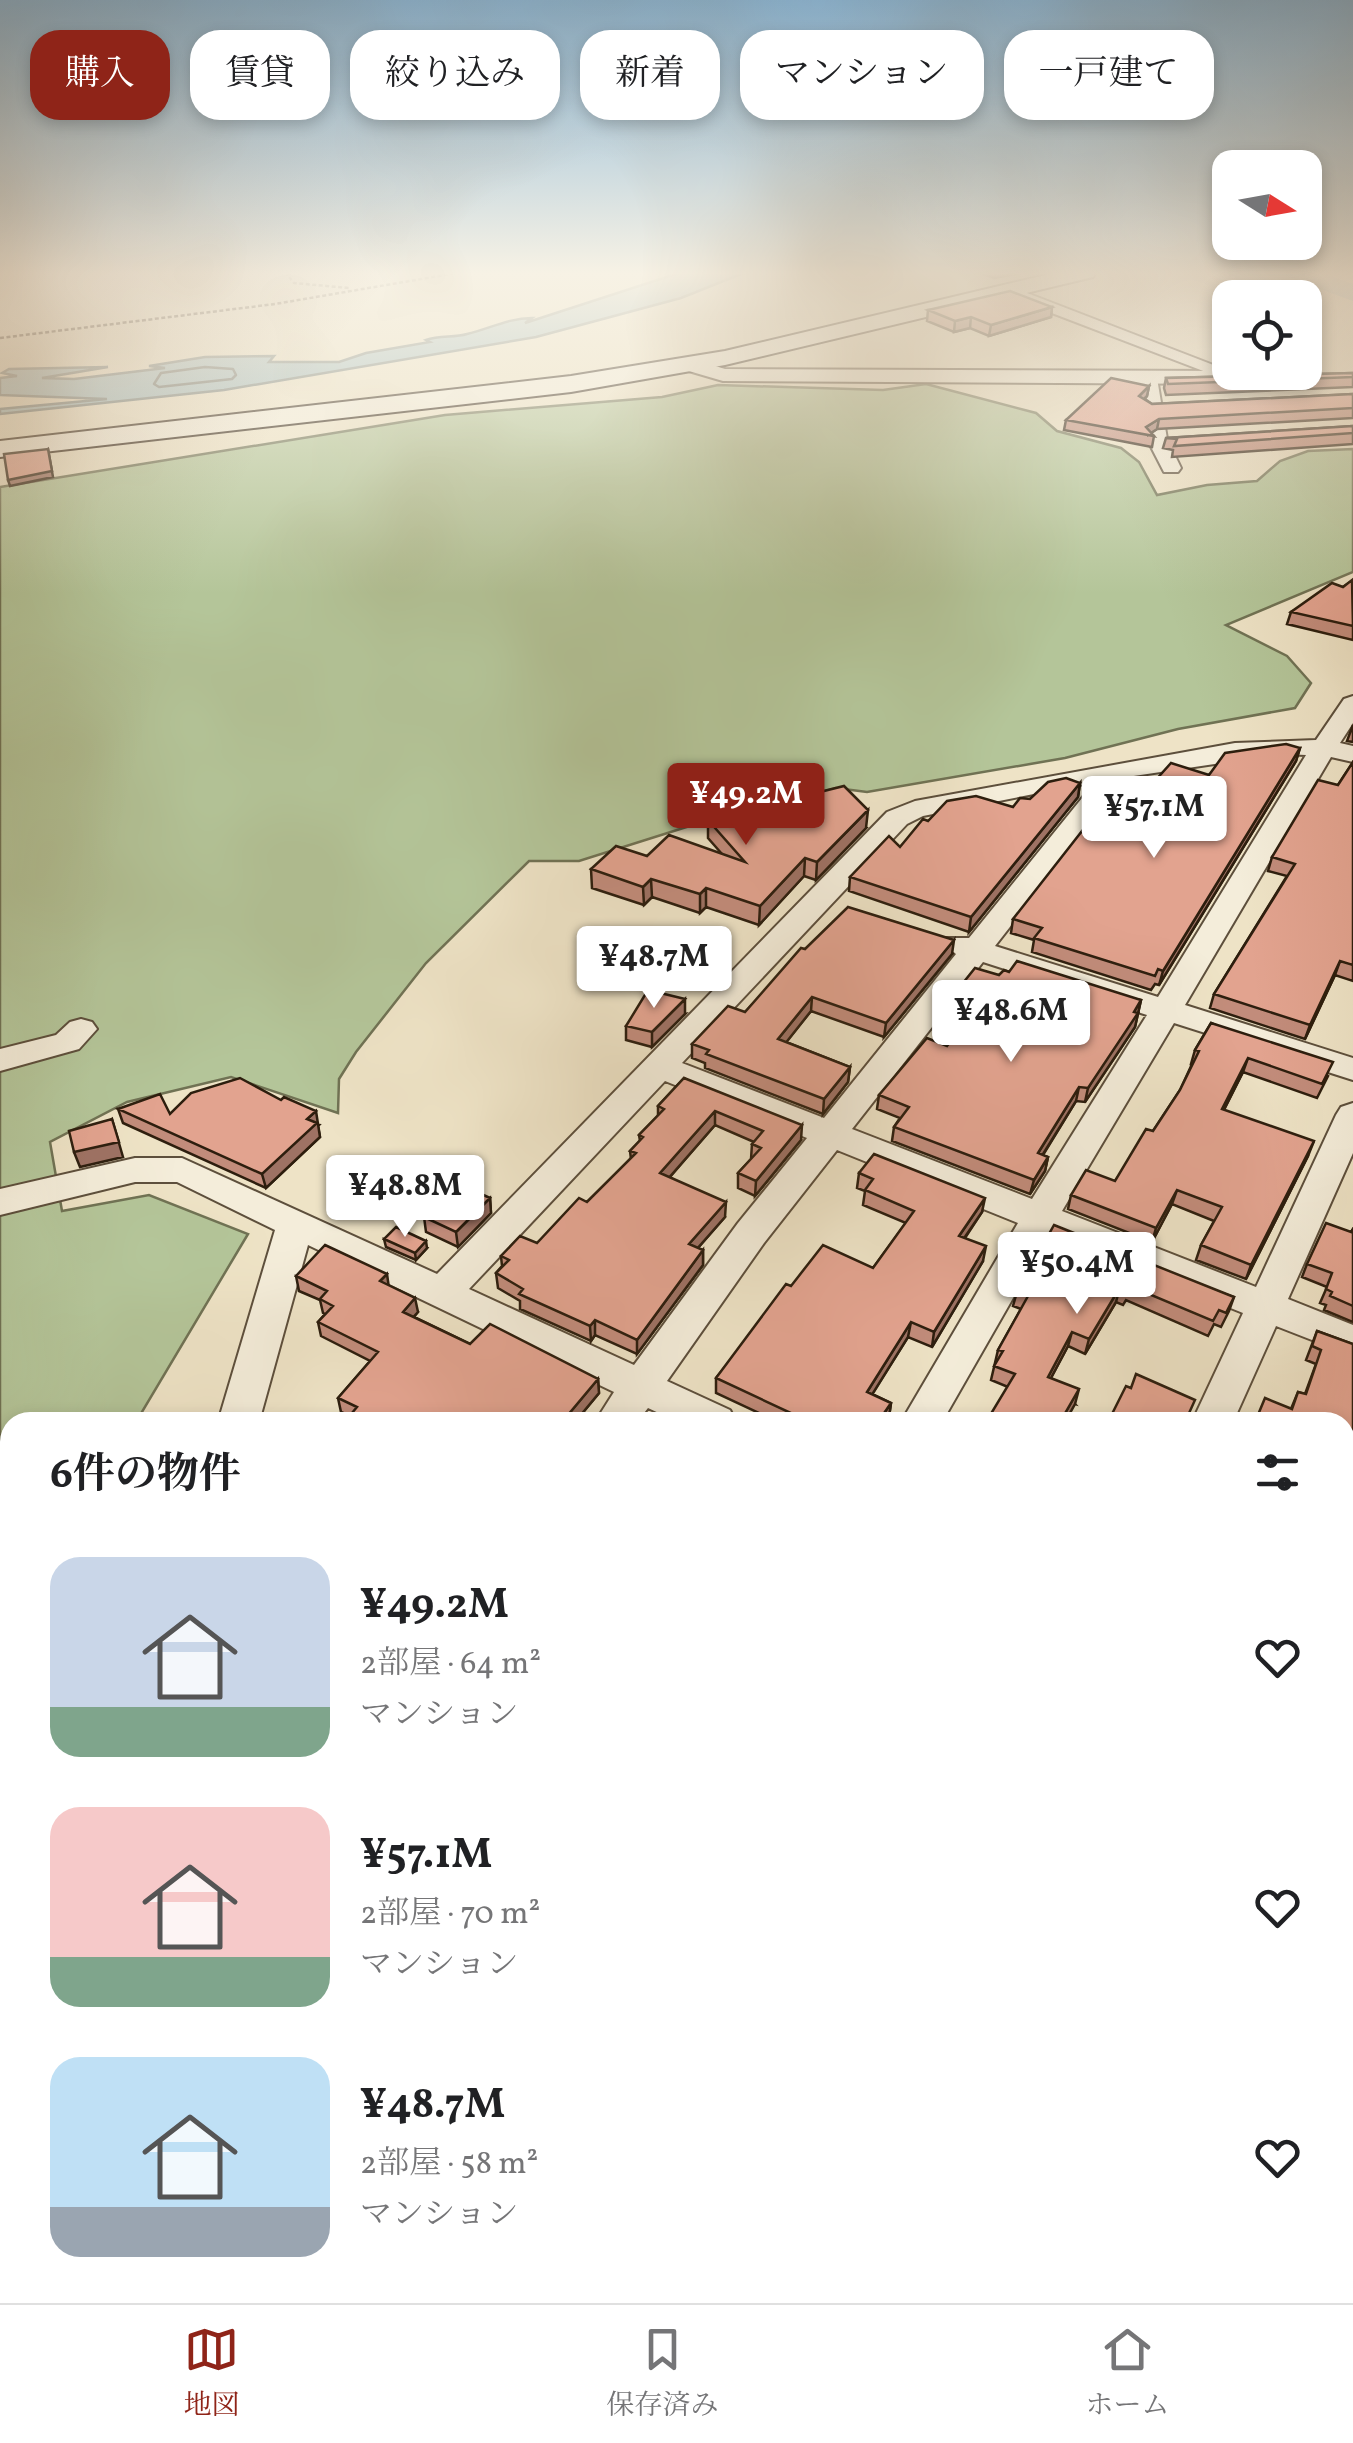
<!DOCTYPE html>
<html lang="ja">
<head>
<meta charset="utf-8">
<style>
  body { margin:0; font-family:Vollkorn,"Noto Serif JP",serif; background:#f6f6f6; color:#202124; height:100vh; display:flex; flex-direction:column; font-size:38px; white-space:nowrap }
  * { box-sizing:border-box; margin:0 }
  p { font-size:32px; color:#757577 }
  .icon { flex:none; width:55px; height:55px; fill:none; stroke:currentColor; stroke-width:2; stroke-linecap:round; stroke-linejoin:round }
  .map { position:relative; flex:1; overflow:hidden }
  .panel { position:absolute; left:0px; top:1412px; width:1355px; height:892px; display:flex; flex-direction:column; background:#fff; border-radius:30px 30px 0 0; box-shadow:0 5px 15px #0003 }
  .panel>* { flex:none }
  .top-card { position:absolute; left:30px; top:30px; width:1295px; height:90px; display:flex; gap:20px }
  .needle { width:65px; rotate:101deg }
  .tools { position:absolute; left:1212px; top:150px; display:grid; gap:20px }
  .tools a { display:grid; place-items:center; width:110px; height:110px; border-radius:20px; background:#fff; box-shadow:0 5px 15px #0003; font-size:50px }
  .price { position:absolute; translate:-50% -85px; padding:0 22px; border-radius:10px; background:#fff; color:#222; font-size:32px; line-height:65px; filter:drop-shadow(0 2px 5px #0008) }
  .price::after { content:''; position:absolute; left:50%; top:60px; width:30px; height:22px; margin-left:-15px; background:inherit; clip-path:polygon(0 0,100% 0,50% 100%) }
  .price.active { background:#8f2418; color:#fff }
  ul { padding:0; list-style:none }
  li { display:flex; align-items:center; gap:30px; height:250px; padding:0 50px }
  li span { display:grid; place-items:center; flex:none; width:280px; height:200px; border-radius:30px; color:#555 }
  li>.icon { margin-inline-start:auto }
  span .icon { width:120px; height:120px; fill:#fffc; stroke-width:1 }
  li b { font-size:42px }
  h2 { display:flex; justify-content:space-between; align-items:center; height:120px; padding:0 50px; font-size:42px }
  .tag { padding:0 35px; border-radius:30px; background:#fff; box-shadow:0 5px 15px #0003; font-size:35px; line-height:90px }
  .tag.active { background:#8f2418; color:#fff }
  .tabs { display:flex; justify-content:space-around; align-items:center; height:140px; border-top:2px solid #e0e0e0; background:#fff; font-size:28px; color:#757577 }
  .tabs a { display:grid; justify-items:center; gap:5px }
  .tabs .active { color:#8f2418 }
  .map>svg:first-child { display:block }
  .green { fill:#b4c599; stroke:#707254; stroke-width:2.5 }
  .water { fill:#9ebbbf; stroke:#717c78; stroke-width:2.5 }
  .lines { fill:none; stroke-linecap:round; stroke-linejoin:round }
  .shore { stroke:#666c66; stroke-width:2.5 }
  .river { fill:#9ebbbf; fill-rule:evenodd }
  .minor-casing { stroke:#5d4f3c; stroke-width:4 }
  .tertiary-casing { stroke:#5d4f3c; stroke-width:4 }
  .secondary-casing { stroke:#2d1e0e; stroke-width:4 }
  .path { stroke:#2d1e0e; stroke-width:2.5; stroke-dasharray:4 2.5; stroke-linecap:butt }
  .minor { fill:#f4edda; fill-rule:evenodd }
  .tertiary { fill:#f4edda; fill-rule:evenodd }
  .secondary { fill:#f4edda; fill-rule:evenodd }
  .wall { fill:#c28c7b; stroke:#2d1e0e; stroke-width:2.5 }
  .shaded-wall { fill:#9e7264; stroke:#2d1e0e; stroke-width:2.5 }
  .building { fill:#e2a38f; stroke:#2d1e0e; stroke-width:2.5 }
</style>
</head>
<body>
<div class="map">
<svg width="1353" height="2303" viewBox="0 0 1353 2303">
  <rect width="100%" height="100%" fill="#eee3c6"/>
  <filter id="stains"><feTurbulence type="fractalNoise" baseFrequency=".002" numOctaves="4"/><feColorMatrix values="0 0 0 0 .2 0 0 0 0 .09 0 0 0 0 .02 0 0 0 .5 -.17"/></filter>
  <radialGradient id="worn" r=".72"><stop offset=".6" stop-color="#630" stop-opacity="0"/><stop offset="1" stop-color="#630" stop-opacity=".3"/></radialGradient>
  <path class="green" d="M926 384 1036 413 1057 431 1121 448 1139 462 1157 495 1207 485 1257 481 1280 461 1308 451 1353 449V572L1226 625 1287 656 1311 683 1295 708 1178 729 1065 758 867 792 836 788 696 824 579 861H529L426 963 356 1052 339 1079 338 1113 231 1077 127 1102 50 1142 62 1211 149 1195 248 1234 136 1422H10V2295H1345V2061L1353 2059V2303H0V487L445 415 662 397 718 385 883 390Z"/>
  <path class="water" d="M682 272H746L681 298 536 337 224 390 0 414V409L107 399 0 395V378L17 376 2 373 9 369 108 367 42 378 74 379 165 368 149 366 205 357 274 356 269 362H339L366 353 430 342 426 340C440 335 454 338 467 334 489 329 508 318 532 318L525 323Z"/>
  <g class="lines">
    <path class="shore" d="M205 367 233 369 236 375 232 379 159 387 154 384 161 373Z"/>
    <path class="river" d="M1283 272H1319L1353 284V301L1287 277Z"/>
    <g class="minor-casing">
      <path id="minor" d="M1002 288H1014L1247 378 1244 382H1232L1002 294Z
        M1148 373 1157 378 1167 439 1181 468 1178 472H1164L1147 439 1139 378Z
        M1353 696V723L1340 743 1353 746V762L1331 757 1185 1005 1353 1058V1080L1174 1023 1062 1211 1256 1287 1336 1115 1341 1107 1353 1103V1153L1288 1299 1353 1325V1356L1276 1326 1233 1422H1192L1243 1313 1049 1235 942 1422H901L1018 1223 837 1150 764 1243 667 1381 730 1410 736 1422H678L648 1408 637 1422H595L614 1392 308 1245 259 1422H218L275 1230 177 1182H135L0 1215V1189L135 1158H182L437 1274 887 812 915 801 1235 743 1316 740 1344 699ZM1282 754 1306 755 1158 997 995 946 1127 777ZM1095 782 969 938H946L942 944 956 954 824 1118 682 1063 907 824 923 816ZM983 962 1147 1015 1032 1199 852 1129ZM665 1081 807 1138 738 1223 634 1365 469 1289Z
        M81 1019 92 1022 97 1029 79 1049 0 1071V1049L56 1035 70 1022Z
        M1345 1704 1353 1707V1754L1345 1751Z"/>
    </g>
    <g class="tertiary-casing">
      <path id="tertiary" d="M690 358 725 369 1230 371 1243 378 1232 384 723 381 682 369 679 364 682 359Z"/>
    </g>
    <g class="secondary-casing">
      <path id="secondary" d="M1058 272H1096L1093 277 725 365 571 392 0 457V441L571 376 725 351Z"/>
    </g>
    <path class="path" d="M285 272 294 283 349 288
      M0 338 275 304 462 272"/>
    <use href="#minor" class="minor"/>
    <use href="#tertiary" class="tertiary"/>
    <use href="#secondary" class="secondary"/>
  </g>
  <path class="wall" d="M978 272H1024L994 278Z
    M1052 307 1051 317 989 336 970 328 954 332 927 321 928 310Z
    M1353 373V387L1166 395 1164 388 1166 378Z
    M1149 386 1147 396 1145 399 1152 404 1353 394V418L1157 429 1151 433 1154 436 1152 447 1064 430 1066 420Z
    M1353 426V444L1172 457 1173 450 1163 448 1166 438Z
    M1353 580V640L1287 624 1291 612 1343 587Z
    M1353 725V742L1347 741Z
    M1300 748 1296 761 1159 985 1155 984 1151 990 1032 952 1034 940 1011 933 1013 919 1136 802 1209 775Z
    M1353 762V981L1335 975 1305 1039 1210 1008 1214 994 1287 876 1268 871 1272 857 1338 785Z
    M1080 783 1078 797 969 932 849 891 850 877 900 847 928 821 1013 807 1030 799Z
    M708 820 866 828 816 880 804 876 759 925 706 907 700 913 652 897 644 905 592 888 591 869 647 856 722 854 708 838Z
    M805 949 952 954 884 1037 811 1011 786 1042 850 1067 848 1082 823 1114 705 1068V1063L692 1058V1044L745 1012Z
    M999 975 1141 1000 1135 1027 1085 1102 1076 1101 1043 1155 1048 1157 1045 1171 1030 1194 892 1141 894 1127 900 1118 877 1109 879 1095 947 1046 977 1008 957 1001 959 988Z
    M685 1014 652 1047 626 1040V1026Z
    M1211 1023 1328 1076 1317 1098 1243 1072 1224 1110 1308 1156 1246 1279 1196 1260 1201 1245 1214 1221 1172 1204 1152 1242 1068 1209 1071 1195 1115 1181 1153 1131 1180 1090 1192 1064H1191L1195 1050Z
    M684 1078 801 1140 755 1196 738 1188V1173L751 1159 752 1144 754 1142 715 1125 670 1177 725 1217 698 1248 703 1250V1265L637 1354 595 1335 591 1341 520 1309V1301L498 1288 496 1273 502 1266 501 1256 537 1243 587 1202 631 1159 630 1151 640 1141 639 1135 658 1116V1106Z
    M118 1109 319 1125 318 1126 320 1137 266 1188 123 1123Z
    M859 1173 982 1212 965 1238 983 1261 932 1347 908 1337 872 1394 891 1403 889 1417 886 1422H778L716 1393V1378L791 1286 873 1268 906 1223 863 1205 865 1191 857 1188Z
    M490 1198 491 1213 458 1247 426 1232 424 1217Z
    M1353 1229V1322L1324 1310 1326 1305 1320 1303 1327 1287 1302 1277 1307 1264 1351 1232Z
    M1049 1234 1234 1297 1229 1311 1221 1327 1214 1324 1208 1336 1126 1300 1123 1305 1116 1302 1085 1354 1068 1346 1051 1378 1075 1404 1008 1387 991 1380 998 1350 1021 1309 1013 1306 1017 1292 1046 1247Z
    M384 1239 427 1248 416 1260 386 1247Z
    M296 1276 389 1286 418 1312 414 1317 470 1344 598 1379 599 1393 575 1422H348L347 1419 350 1416 341 1412 338 1398 370 1361 321 1336 318 1322 325 1314 323 1313 320 1300 299 1291Z
    M1317 1331 1353 1344V1476L1345 1473V1422L1291 1409 1298 1392 1305 1394 1316 1364 1306 1360Z
    M1345 1519 1353 1522V1692L1345 1688Z"/>
  <path class="shaded-wall" d="M995 272H1024L994 278Z
    M1052 307 1051 317 989 336 991 325Z
    M971 317 970 328 954 332 955 321Z
    M1149 386 1147 396 1137 406 1139 396Z
    M1159 419 1157 429 1148 435 1146 427Z
    M48 449 53 477 10 486 8 480Z
    M1300 748 1296 761 1159 985 1163 971Z
    M1080 783 1078 797 969 932 971 917Z
    M868 810 866 828 816 880 817 862Z
    M805 858 804 876 759 925 760 906Z
    M651 879 652 897 644 905 643 887Z
    M706 888V907L700 913V894Z
    M954 940 952 954 884 1037 886 1023Z
    M1340 961 1335 975 1305 1039 1310 1025Z
    M812 997 811 1011 777 1054 778 1039Z
    M685 999V1014L652 1047V1032Z
    M1141 1000 1135 1027 1085 1102 1088 1088Z
    M1248 1058 1243 1072 1217 1123 1222 1109Z
    M850 1067 848 1082 823 1114 824 1099Z
    M1079 1087 1076 1101 1035 1167 1038 1153Z
    M316 1111 320 1137 266 1188 262 1174 307 1119Z
    M715 1111V1125L660 1188V1173Z
    M112 1119 123 1157 80 1167 74 1152Z
    M802 1125 801 1140 755 1196 756 1181Z
    M1314 1141 1308 1156 1246 1279 1251 1265Z
    M1048 1157 1045 1171 1030 1194 1034 1180Z
    M1177 1190 1172 1204 1152 1242 1156 1228Z
    M490 1198 491 1213 458 1247 456 1232Z
    M985 1198 982 1212 956 1250 959 1236Z
    M726 1202 725 1217 688 1259 689 1244Z
    M426 1241 427 1248 416 1260 415 1253Z
    M986 1246 983 1261 932 1347 934 1332Z
    M703 1250V1265L637 1354V1340Z
    M387 1274 389 1288 380 1281Z
    M1120 1287 1116 1302 1085 1354 1089 1339Z
    M415 1298 418 1312 405 1326 403 1312Z
    M595 1320V1335L591 1341 590 1326Z
    M911 1322 908 1337 865 1406 867 1392Z
    M1072 1332 1068 1346 1044 1391 1048 1377Z
    M598 1379 599 1393 575 1422H562Z
    M1079 1389 1075 1404 1065 1422H1060Z
    M891 1403 889 1417 886 1422H878Z"/>
  <path class="building" d="M1010 291 1052 307 991 325 971 317 955 321 928 310Z
    M1353 373V377L1168 384 1166 378Z
    M1111 378 1149 386 1139 396 1152 404 1353 394V408L1159 419 1146 427 1154 436 1066 420Z
    M1353 426V433L1174 446 1177 439 1166 438Z
    M48 449 52 471 8 480 4 454Z
    M1352 580 1353 626 1291 612 1332 583 1343 587Z
    M1286 744 1300 748 1163 971 1158 969 1155 976 1034 938 1042 928 1013 919 1111 794 1136 802 1171 763 1209 775 1225 753Z
    M1353 762V965L1340 961 1310 1025 1214 994 1295 864 1272 857 1318 780 1338 785Z
    M1066 778 1080 783 971 917 850 877 889 836 900 847 923 819 928 821 947 801 976 796 1013 807 1020 798 1030 799 1048 782Z
    M844 786 868 810 817 862 805 858 760 906 706 888 700 894 651 879 643 887 591 869 616 846 647 856 669 835 745 862 708 820Z
    M848 907 954 940 886 1023 812 997 778 1039 850 1067 824 1099 706 1054 709 1050 692 1044 728 1006 745 1012 801 948 805 949Z
    M1017 961 1141 1000 1134 1012 1138 1013 1088 1088 1079 1087 1038 1153 1048 1157 1034 1180 894 1127 909 1107 879 1095 927 1038 947 1046 987 996 959 988 975 968 999 975 1004 970 1009 972Z
    M648 990 685 999 652 1032 626 1026Z
    M1211 1023 1333 1062 1322 1084 1248 1058 1222 1109 1314 1141 1251 1265 1201 1245 1222 1207 1177 1190 1156 1228 1071 1195 1086 1170 1115 1181 1146 1129 1153 1131 1180 1090 1199 1051 1195 1050Z
    M240 1078 281 1100 284 1097 316 1111 307 1119 317 1123 262 1174 118 1109 160 1094 170 1114 191 1093Z
    M684 1078 802 1125 756 1181 738 1173 761 1148 752 1144 763 1131 715 1111 660 1173 726 1202 689 1244 703 1250 637 1340 595 1320 590 1326 519 1294 523 1289 496 1273 509 1260 501 1256 520 1236 537 1243 579 1198 587 1202 636 1153 630 1151 643 1137 639 1135 664 1109 658 1106Z
    M112 1119 119 1142 74 1152 69 1131Z
    M874 1154 985 1198 959 1236 986 1246 934 1332 911 1322 867 1392 891 1403 878 1422H810L716 1378 786 1284 791 1286 823 1245 873 1268 914 1211 865 1190 873 1179 859 1173Z
    M457 1183 490 1198 456 1232 424 1217Z
    M1326 1223 1351 1232 1353 1229V1306L1330 1296 1332 1292 1326 1289 1332 1273 1307 1264Z
    M1054 1225 1234 1297 1226 1313 1219 1310 1213 1321 1130 1286 1127 1290 1120 1287 1089 1339 1072 1332 1048 1377 1079 1389 1060 1422H986L1015 1374 994 1366 1003 1351 998 1350 1028 1296 1017 1292 1053 1236 1049 1234Z
    M396 1227 426 1241 415 1253 384 1239Z
    M325 1245 387 1274 380 1281 415 1298 403 1312 470 1344 490 1324 598 1379 562 1422H354L347 1419 357 1407 338 1398 378 1352 318 1322 333 1306 320 1299 327 1291 296 1276Z
    M1317 1331 1353 1344V1460L1345 1457V1422H1255L1265 1398 1292 1409 1298 1392 1306 1394 1321 1350 1312 1346Z
    M1136 1374 1195 1400 1185 1422H1108L1126 1386 1131 1388Z
    M685 1417 697 1422H682Z
    M1345 1519 1353 1522V1677L1345 1673Z
    M1345 1748 1353 1752V1792L1345 1817Z
    M2 1890 10 1894V1941L0 1936V1893Z"/>
  <linearGradient id="sky" x2="0" y2="1"><stop stop-color="#8ab7d8"/><stop offset="0.46" stop-color="#f7f2e5"/><stop offset="1" stop-color="#f7f2e5" stop-opacity="0"/></linearGradient>
  <rect width="1353" height="594" fill="url(#sky)"/>
  <rect width="100%" height="100%" filter="url(#stains)"/>
  <rect width="100%" height="100%" fill="url(#worn)"/>
</svg>
<div class="tools">
<a><svg class="needle" viewBox="-14 -14 28 28"><path d="M0-13l5 13h-10z" fill="#e53935"/><path d="M0 13l5-13h-10z" fill="#757577"/></svg></a>
<a><svg class="icon" aria-label="locate" viewBox="0 0 24 24"><circle cx="12" cy="12" r="6"/><path d="M12 2v4M12 18v4M2 12h4M18 12h4"/></svg></a>
</div>
<b class="price active" style="left:746px;top:848px">¥49.2M</b>
<b class="price" style="left:1154px;top:861px">¥57.1M</b>
<b class="price" style="left:654px;top:1011px">¥48.7M</b>
<b class="price" style="left:1011px;top:1065px">¥48.6M</b>
<b class="price" style="left:405px;top:1240px">¥48.8M</b>
<b class="price" style="left:1077px;top:1317px">¥50.4M</b>
<div class="top-card">
<a class="tag active">購入</a>
<a class="tag">賃貸</a>
<a class="tag">絞り込み</a>
<a class="tag">新着</a>
<a class="tag">マンション</a>
<a class="tag">一戸建て</a>
</div>
<section class="panel">
<h2>6件の物件<svg class="icon" aria-label="filters" viewBox="0 0 24 24"><path d="M4 7h16M4 17h16"/><circle cx="9" cy="7" r="2"/><circle cx="15" cy="17" r="2"/></svg></h2>
<ul>
<li><span style="background:linear-gradient(#c9d6e8 75%,#7fa58c 0)"><svg class="icon" aria-label="home" viewBox="0 0 24 24"><path d="M3 11l9-7 9 7M6 9v11h12V9"/></svg></span><div><b>¥49.2M</b><p>2部屋 · 64 m²</p><p>マンション</p></div><svg class="icon" aria-label="heart" viewBox="0 0 24 24"><path d="M12 20l-8-8c-3-5 5-10 8-4 3-6 11-1 8 4z"/></svg></li>
<li><span style="background:linear-gradient(#f6c9c9 75%,#7fa58c 0)"><svg class="icon" aria-label="home" viewBox="0 0 24 24"><path d="M3 11l9-7 9 7M6 9v11h12V9"/></svg></span><div><b>¥57.1M</b><p>2部屋 · 70 m²</p><p>マンション</p></div><svg class="icon" aria-label="heart" viewBox="0 0 24 24"><path d="M12 20l-8-8c-3-5 5-10 8-4 3-6 11-1 8 4z"/></svg></li>
<li><span style="background:linear-gradient(#bfe0f5 75%,#9aa5b1 0)"><svg class="icon" aria-label="home" viewBox="0 0 24 24"><path d="M3 11l9-7 9 7M6 9v11h12V9"/></svg></span><div><b>¥48.7M</b><p>2部屋 · 58 m²</p><p>マンション</p></div><svg class="icon" aria-label="heart" viewBox="0 0 24 24"><path d="M12 20l-8-8c-3-5 5-10 8-4 3-6 11-1 8 4z"/></svg></li>
</ul>
</section>
</div>
<nav class="tabs">
<a class="active"><svg class="icon" aria-label="map" viewBox="0 0 24 24"><path d="M3 6l6-2 6 2 6-2v14l-6 2-6-2-6 2zM9 4v14M15 6v14"/></svg>地図</a>
<a><svg class="icon" aria-label="saved" viewBox="0 0 24 24"><path d="M7 4h10v16l-5-4-5 4z"/></svg>保存済み</a>
<a><svg class="icon" aria-label="home" viewBox="0 0 24 24"><path d="M3 11l9-7 9 7M6 9v11h12V9"/></svg>ホーム</a>
</nav>
</body>
</html>
